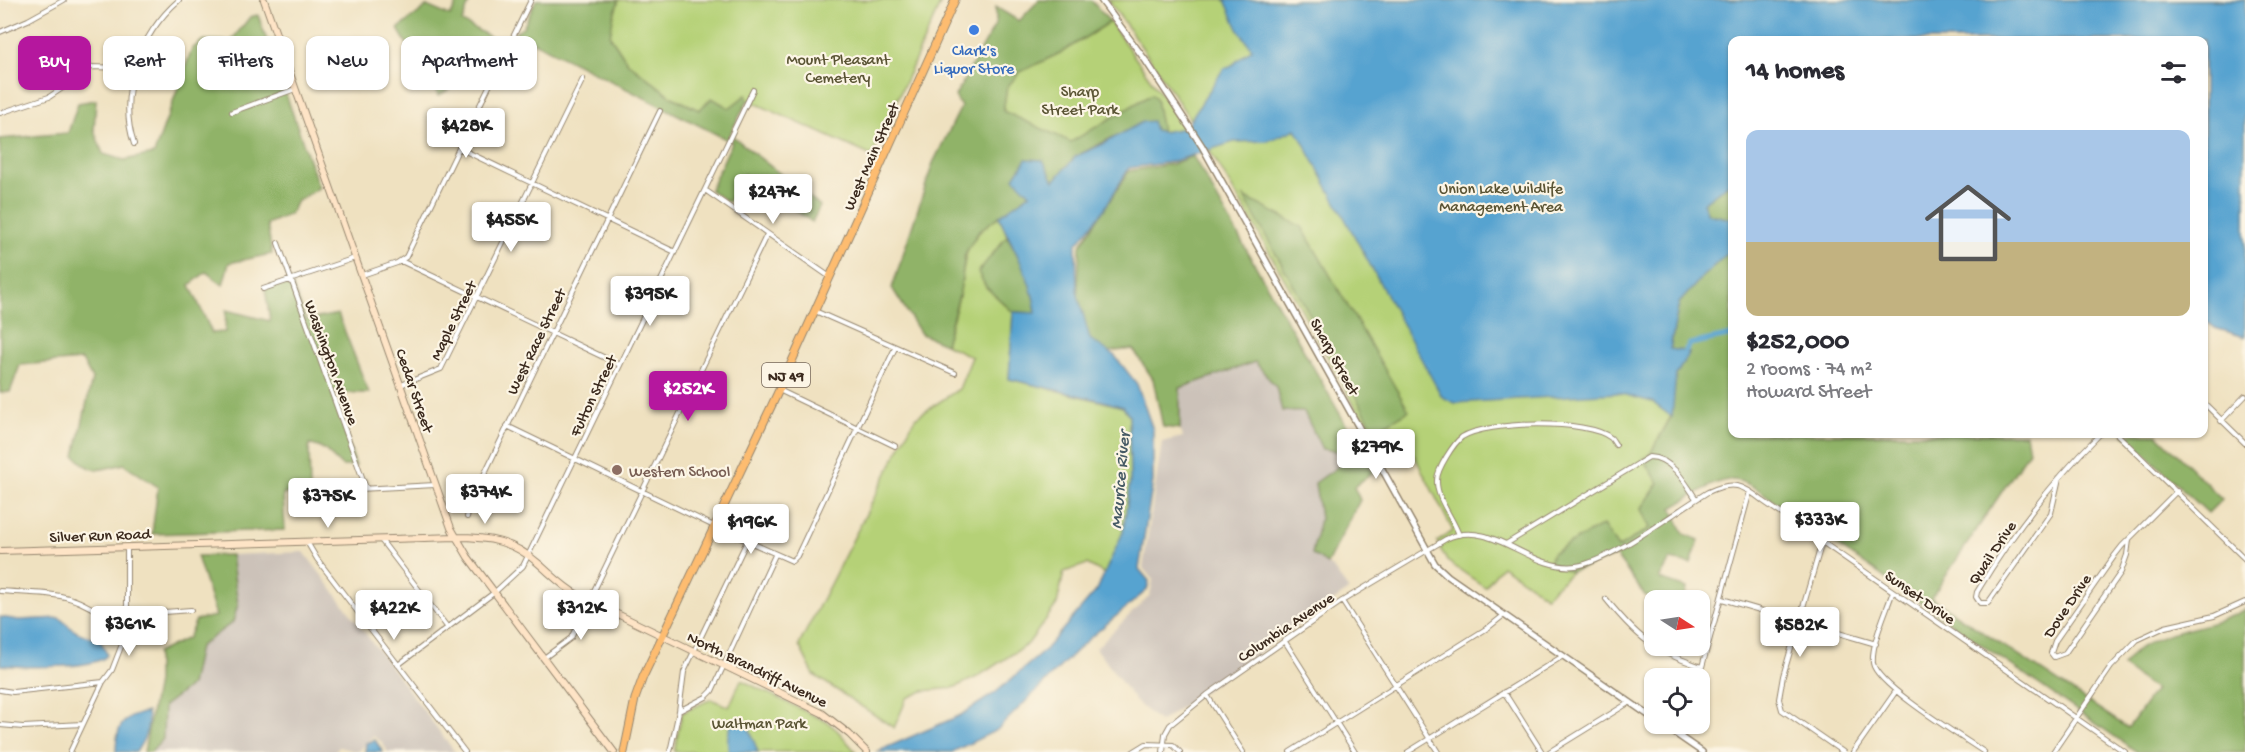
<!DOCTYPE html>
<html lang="en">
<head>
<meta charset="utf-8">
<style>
  body { margin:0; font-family:"Gochi Hand",sans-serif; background:#f7f7f7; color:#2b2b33; height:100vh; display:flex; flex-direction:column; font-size:22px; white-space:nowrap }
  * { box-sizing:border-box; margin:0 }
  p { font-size:20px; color:#7c7c81 }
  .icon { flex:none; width:33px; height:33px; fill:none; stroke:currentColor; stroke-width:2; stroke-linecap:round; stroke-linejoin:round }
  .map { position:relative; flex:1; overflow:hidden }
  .sheet { position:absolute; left:1728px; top:36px; width:480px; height:402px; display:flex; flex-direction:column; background:#fff; border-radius:12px; box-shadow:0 2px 4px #0004 }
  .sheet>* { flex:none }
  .top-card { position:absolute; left:18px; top:36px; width:570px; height:54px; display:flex; gap:12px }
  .needle { width:39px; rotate:102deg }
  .tools { position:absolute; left:1644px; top:590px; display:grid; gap:12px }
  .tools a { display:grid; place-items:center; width:66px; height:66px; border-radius:12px; background:#fff; box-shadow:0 2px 4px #0004; font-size:30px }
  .price { position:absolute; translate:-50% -51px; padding:0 14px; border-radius:6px; background:#fff; color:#222; font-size:20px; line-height:39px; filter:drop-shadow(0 2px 3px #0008) }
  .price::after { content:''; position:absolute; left:50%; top:36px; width:18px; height:14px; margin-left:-9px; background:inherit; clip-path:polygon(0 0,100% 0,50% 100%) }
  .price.current { background:#b5179e; color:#fff }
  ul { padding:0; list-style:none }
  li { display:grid; align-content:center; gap:12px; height:318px; padding:0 18px }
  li+li { border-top:2px solid #e1e1e2 }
  li span { display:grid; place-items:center; height:186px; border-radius:12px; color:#555 }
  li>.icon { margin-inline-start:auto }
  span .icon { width:108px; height:108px; fill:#fffc; stroke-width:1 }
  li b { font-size:26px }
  h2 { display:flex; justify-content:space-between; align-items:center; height:72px; padding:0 18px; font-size:26px }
  .tag { padding:0 21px; border-radius:12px; background:#fff; box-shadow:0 2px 4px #0004; font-size:21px; line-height:54px }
  .tag.current { background:#b5179e; color:#fff }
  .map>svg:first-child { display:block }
  .industrial { fill:#ccc2b9 }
  .green { fill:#b5d177; stroke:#787e4a; stroke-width:1.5 }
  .forest { fill:#90b368; stroke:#666e43; stroke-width:1.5 }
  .water { fill:#57a3d0; stroke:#496677; stroke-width:1.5 }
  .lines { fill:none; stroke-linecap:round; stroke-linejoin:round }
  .canal { stroke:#57a3d0; stroke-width:5 }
  .minor-casing { stroke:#95866f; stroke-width:6 }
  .tertiary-casing { stroke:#95866f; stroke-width:8 }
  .secondary-casing { stroke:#95866f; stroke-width:8 }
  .trunk-casing { stroke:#95866f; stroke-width:9 }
  .minor { stroke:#fff; stroke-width:4 }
  .tertiary { stroke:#fff; stroke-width:5 }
  .secondary { stroke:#fee4c6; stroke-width:6 }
  .trunk { stroke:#fdbc70; stroke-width:7 }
  .shop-dot { fill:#3f7fe0; stroke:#fcf5e5; stroke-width:2 }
  .education-dot { fill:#8d6e63; stroke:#fcf5e5; stroke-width:2 }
  .labels { text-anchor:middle; stroke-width:4.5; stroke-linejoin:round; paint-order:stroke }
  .shield { fill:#fcf5e5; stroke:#75675a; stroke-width:1.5 }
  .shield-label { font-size:15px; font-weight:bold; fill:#3b2a1e }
  .shop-label { font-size:16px; fill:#366cbe; stroke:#fcf5e5 }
  .park-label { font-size:16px; fill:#5a5434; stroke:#fcf5e5 }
  .street-label { font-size:16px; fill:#3b2a1e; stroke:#fcf5e5 }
  .education-label { font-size:16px; fill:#785e54; stroke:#fcf5e5; text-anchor:start }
  .water-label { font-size:18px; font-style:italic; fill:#465a65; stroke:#fcf5e5 }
</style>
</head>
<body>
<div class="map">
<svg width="2245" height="752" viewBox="0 0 2245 752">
  <rect width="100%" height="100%" fill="#fcf5e5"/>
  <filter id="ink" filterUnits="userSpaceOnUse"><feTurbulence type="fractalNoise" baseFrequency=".0167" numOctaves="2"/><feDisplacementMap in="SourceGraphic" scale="12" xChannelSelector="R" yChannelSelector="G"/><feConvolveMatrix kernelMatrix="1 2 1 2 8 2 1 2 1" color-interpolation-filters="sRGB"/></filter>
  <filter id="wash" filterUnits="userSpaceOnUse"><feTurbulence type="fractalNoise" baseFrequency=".008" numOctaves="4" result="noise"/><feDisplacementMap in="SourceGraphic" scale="24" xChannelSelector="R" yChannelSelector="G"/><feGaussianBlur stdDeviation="1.35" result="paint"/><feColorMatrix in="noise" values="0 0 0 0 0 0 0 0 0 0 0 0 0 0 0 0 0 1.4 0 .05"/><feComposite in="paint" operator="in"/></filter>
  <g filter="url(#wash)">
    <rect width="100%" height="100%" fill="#efe1c0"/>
    <path class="industrial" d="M1254 361 1276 387 1282 411 1304 412 1322 449 1338 451 1343 463 1315 483 1320 519 1312 554 1332 567 1349 590 1160 722 1136 702 1096 648 1150 595 1153 580 1143 568 1162 442 1183 437 1180 429V388Z
      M304 552 455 752H388L382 742 373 736 358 752 339 747 334 752H151V749L163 739 164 706 191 685 199 647 233 621 238 604 231 555Z"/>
    <path class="green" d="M619 0H942L872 156 748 100 729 109 711 98 700 110 672 97 627 62 610 36 613 18Z
      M1108 0H2245L2204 40H1732L1730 119 1732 244 1679 300 1670 350 1678 364 1674 391 1678 409 1674 416H1671L1649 456 1659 483 1641 509 1650 528 1618 548 1549 563 1571 572 1546 596 1502 566 1485 587 1447 561 1437 542 1453 531 1414 455 1406 447 1386 463C1299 305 1216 145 1108 0Z
      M1110 22 1185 128 1162 132 1155 130 1116 136 1076 156 1003 111 1007 87 1020 72 1062 52Z
      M999 216 1007 236 979 272 986 287 1013 312 1009 379 1123 407 1129 416 1130 482 1123 532 1105 574 1087 564 1064 572 1057 604 1028 644 977 677 953 688 923 691 907 698 894 728 814 675 799 645 915 418 959 389 972 357 945 344C950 327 957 309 960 290 967 250 963 242 999 216Z
      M741 680 827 722 837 730 856 752H674L682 713 711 699 729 707Z"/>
    <path class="forest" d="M459 0H470L462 22 502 43 524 26 536 0H619L613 18 610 36 627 62 672 97 699 110 712 98 729 108 746 95 748 100 730 134 820 206 812 222 744 174 728 202 710 190 732 142 520 35 487 57 481 56 459 70 458 84 438 96 436 88 421 68 398 29 427 6 450 16Z
      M1039 0H1091L1110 22 1062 52 1020 72 1007 87 1003 111 1071 142 1152 94 1156 98 1162 132 1155 130 1117 135 1076 156 1054 181 1030 194 979 231 965 254 960 292 945 344 921 334 892 288 933 163 961 107 955 96 996 23V7L1019 21Z
      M258 15 319 188 297 201 290 214 267 224 272 254 229 263 223 285 206 272 190 285 212 333 225 332 226 310 270 321 265 288 292 283 306 320 338 314 369 393H332L356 466H342L324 449 309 444 310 492 283 494 285 530 152 534 158 487 124 464C100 469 94 476 75 456L92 379 82 360 20 365 10 392 0 393V139L68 133 78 103 96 100 94 130 103 154 124 160 154 154 192 49 203 40 231 41 250 17Z
      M1193 156 1373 472 1354 487 1360 500 1327 564 1312 554 1320 519 1315 483 1343 463 1337 451 1322 449 1304 412 1282 411 1276 387 1255 362 1180 388V429L1163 427 1153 379 1133 349 1097 353 1076 321 1080 246 1129 171 1172 164Z
      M1732 181V219L1708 214 1703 203Z
      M1244 197 1302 227 1409 411 1375 431Z
      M1007 236C1022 261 1033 284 1036 313L1013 312 986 287 978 272Z
      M1732 249V434H2026L2029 451 1931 598 2128 728 2155 690 2122 666C2129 659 2135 650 2143 646 2174 627 2212 629 2245 609V752H2137L1776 503C1730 463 1718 482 1672 508L1684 534 1699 540 1691 564 1670 560 1659 579 1687 588 1684 600H1654V602L1644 594 1616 556 1571 572 1549 563 1552 553 1603 525 1618 548 1650 528 1641 509 1659 483 1643 459 1649 456 1671 417 1676 375 1689 353 1685 351 1670 350 1679 303 1703 276Z
      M2124 434H2157L2222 499 2208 513Z
      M231 555 238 604 233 622 199 647 191 685 164 706 163 739 151 752H144L157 682V653L188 638 196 620 216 616 197 556Z"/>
    <path class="water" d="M1225 0H2245V337L2215 328 2204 319V40H1732V181L1703 203 1708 214 1732 219V249L1703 276 1679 303 1670 349 1685 351 1689 353 1676 375 1672 417 1652 402 1618 393 1455 403 1442 397 1296 129 1268 141 1234 142 1171 162 1129 168 1103 211 1076 245 1077 291 1090 339 1115 356 1137 384 1153 430V481L1139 569 1149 581 1147 590 1084 643 997 730 952 752H876L961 715 995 693 1043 652 1097 590 1123 532 1130 482 1129 416 1123 407 1103 401 1009 379 1013 312 1036 313C1032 277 1013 249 999 216L1030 194 1014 178 1026 159 1043 160 1054 181 1076 156 1101 145 1142 122 1152 121 1155 130 1162 132 1185 128 1224 68H1228L1252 49 1238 29Z
      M0 617 19 620 60 618C65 623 72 630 79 633 98 642 98 631 107 655 98 670 19 667 0 665Z
      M147 712C150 728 145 739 136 752H116C116 726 122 717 147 712Z
      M737 718 748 725 758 752H729C726 739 727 727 737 718Z
      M375 740 383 752H365L366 743Z"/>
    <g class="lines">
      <path class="canal" d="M1685 351 1690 344 1732 335"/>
    </g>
  </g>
  <g filter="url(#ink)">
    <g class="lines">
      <g class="minor-casing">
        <path id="minor" d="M0 32 28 20 64 0
          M232 112 295 89
          M0 113 49 97 64 87 87 67 135 68
          M134 144C117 93 140 34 179 0
          M459 148 675 252
          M705 190 830 277
          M278 243 366 488
          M401 261 620 365
          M362 275 397 263 406 257 531 0
          M263 289 355 258
          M815 311 955 373
          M401 385 441 369 583 79
          M779 390 895 446
          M2204 403 2245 443
          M2221 421 2245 396
          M507 426 716 527 792 561 797 556 895 348
          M2117 434 2245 559
          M2059 478 2051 513 1988 603H1980L1976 597 1977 592C2011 535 2053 481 2100 434
          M341 490 435 485
          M467 517 470 505 481 481 660 111
          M1459 535C1453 517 1436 499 1437 480 1437 469 1454 443 1462 437 1487 421 1588 419 1611 438 1613 440 1614 443 1616 445
          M381 540 448 628
          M2129 540 2127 555 2121 572 2065 653 2054 657 2051 653 2055 641 2115 555 2122 546 2177 491
          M307 542 317 559 465 752
          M1822 542 1783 676 1779 699 1782 710 1843 752
          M1506 544 1649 457C1671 457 1686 483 1696 499
          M0 591C24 593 50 592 72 599 86 603 98 614 112 616L191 610
          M1893 591C1887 610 1871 643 1873 663 1876 685 1962 737 1984 752
          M1606 599C1619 615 1636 635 1654 646 1668 656 1686 661 1702 667
          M1722 599 1876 644
          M1342 601 1438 752
          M1284 640 1355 752
          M544 658 571 638 767 234
          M398 665 495 592 523 566 753 90
          M1699 678 1750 491
          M0 690 13 692 103 682
          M1504 692 1542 752
          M1207 695 1243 752
          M679 711 706 697 712 691 775 555
          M0 725 23 727 83 724
          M1681 737 1685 723
          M70 752 103 682 112 670 124 639 127 615V547
          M670 752 679 711 684 672 747 541
          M1133 752 1146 744 1173 745 1180 752
          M1163 752 1165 734 1170 725 1207 695 1342 601 1446 539C1492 517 1530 572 1576 566 1612 561 1674 512 1708 492 1733 480 1743 485 1763 501L2125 752
          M1290 752 1489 627 1504 615
          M1408 752 1563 656
          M1549 752 1630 702
          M1853 752 1896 691
          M2053 752 2111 667 2137 640 2165 627 2214 616 2245 602"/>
      </g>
      <g class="tertiary-casing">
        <path id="tertiary" d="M1101 0 1146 61 1202 146 1435 564 1448 576 1654 719
          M1660 723 1702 752"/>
      </g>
      <g class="secondary-casing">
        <path id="secondary" d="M264 0 451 528 468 557 614 752
          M0 551 456 537C489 537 513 541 538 563 552 575 562 586 578 595L822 713 849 734 867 752"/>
      </g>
      <g class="trunk-casing">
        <path id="trunk" d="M624 752 635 699 643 677 779 390 955 0"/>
      </g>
      <use href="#minor" class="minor"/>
      <use href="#tertiary" class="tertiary"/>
      <use href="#secondary" class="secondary"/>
      <use href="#trunk" class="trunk"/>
    </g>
  </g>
  <circle class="shop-dot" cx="974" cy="30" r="6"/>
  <circle class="education-dot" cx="617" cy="470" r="6"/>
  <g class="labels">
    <rect class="shield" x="762" y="363" width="48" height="24" rx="4.5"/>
    <g class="shield-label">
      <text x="786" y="380">NJ 49</text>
    </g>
    <g class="shop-label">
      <text x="974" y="55">Clark's<tspan x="974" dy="18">Liquor Store</tspan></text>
    </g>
    <g class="park-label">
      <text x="838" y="64">Mount Pleasant<tspan x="838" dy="18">Cemetery</tspan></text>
      <text x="1080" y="96">Sharp<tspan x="1080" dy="18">Street Park</tspan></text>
      <text x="1501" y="193">Union Lake Wildlife<tspan x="1501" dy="18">Management Area</tspan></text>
      <text x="759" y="728">Waltman Park</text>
    </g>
    <g class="street-label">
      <text transform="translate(870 156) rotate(-66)" y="6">West Main Street</text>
      <text transform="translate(452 320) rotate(-64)" y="6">Maple Street</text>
      <text transform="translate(535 341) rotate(-64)" y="6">West Race Street</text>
      <text transform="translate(1336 356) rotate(61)" y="6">Sharp Street</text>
      <text transform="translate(333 362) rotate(70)" y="6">Washington Avenue</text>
      <text transform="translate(416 390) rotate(71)" y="6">Cedar Street</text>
      <text transform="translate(592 395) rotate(-64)" y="6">Fulton Street</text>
      <text transform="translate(100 534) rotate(-2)" y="6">Silver Run Road</text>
      <text transform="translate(1991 552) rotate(-56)" y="6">Quail Drive</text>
      <text transform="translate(1921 596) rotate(35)" y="6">Sunset Drive</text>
      <text transform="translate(2066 605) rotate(-56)" y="6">Dove Drive</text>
      <text transform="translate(1285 626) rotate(-34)" y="6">Columbia Avenue</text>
      <text transform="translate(758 668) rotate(26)" y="6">North Brandriff Avenue</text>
    </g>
    <g class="education-label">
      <text x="629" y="476">Western School</text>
    </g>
    <g class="water-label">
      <text transform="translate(1119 480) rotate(-85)" y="6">Maurice River</text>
    </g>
  </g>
</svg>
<div class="tools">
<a><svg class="needle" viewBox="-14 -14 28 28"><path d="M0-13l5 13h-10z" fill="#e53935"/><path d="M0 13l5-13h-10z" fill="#7c7c81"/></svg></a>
<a><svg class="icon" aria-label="locate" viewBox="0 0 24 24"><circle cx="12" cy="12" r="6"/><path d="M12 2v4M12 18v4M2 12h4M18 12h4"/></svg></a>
</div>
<b class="price" style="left:466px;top:159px">$428K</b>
<b class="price" style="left:773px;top:225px">$247K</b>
<b class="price" style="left:511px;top:253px">$455K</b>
<b class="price" style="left:650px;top:327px">$395K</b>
<b class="price current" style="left:688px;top:422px">$252K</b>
<b class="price" style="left:1376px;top:480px">$279K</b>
<b class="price" style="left:485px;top:525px">$374K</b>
<b class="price" style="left:328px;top:529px">$375K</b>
<b class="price" style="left:1820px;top:553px">$333K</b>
<b class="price" style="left:751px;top:555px">$196K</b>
<b class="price" style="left:394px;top:641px">$422K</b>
<b class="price" style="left:581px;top:641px">$312K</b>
<b class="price" style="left:129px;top:657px">$361K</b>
<b class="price" style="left:1800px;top:658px">$582K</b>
<div class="top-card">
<a class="tag current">Buy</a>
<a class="tag">Rent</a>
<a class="tag">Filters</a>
<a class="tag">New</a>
<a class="tag">Apartment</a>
</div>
<section class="sheet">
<h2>14 homes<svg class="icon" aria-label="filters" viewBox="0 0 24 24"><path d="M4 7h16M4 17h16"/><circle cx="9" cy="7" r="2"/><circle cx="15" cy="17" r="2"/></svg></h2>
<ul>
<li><span style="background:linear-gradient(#a9c7e8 60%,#c2b280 0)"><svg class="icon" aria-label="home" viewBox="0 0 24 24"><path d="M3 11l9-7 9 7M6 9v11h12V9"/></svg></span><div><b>$252,000</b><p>2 rooms · 74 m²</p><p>Howard Street</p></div></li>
</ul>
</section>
</div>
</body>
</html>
